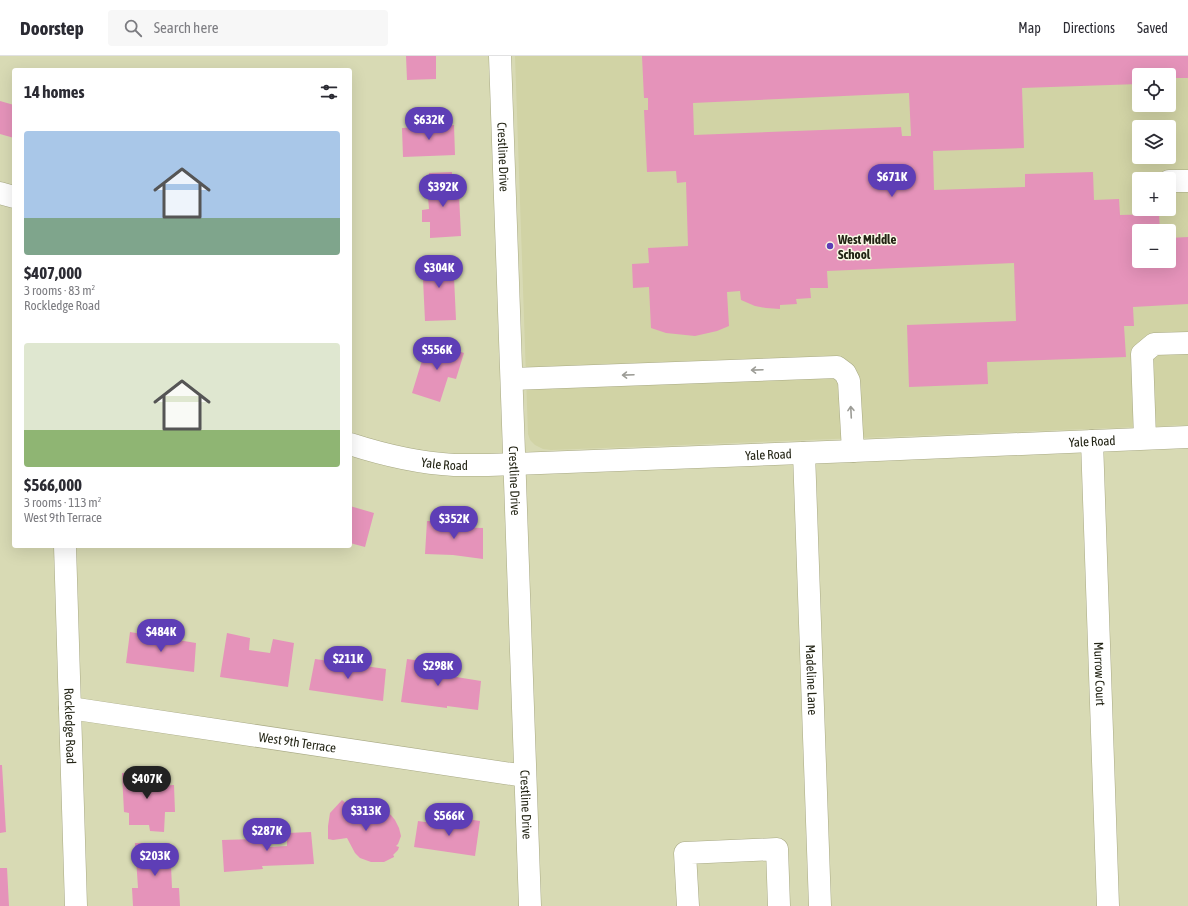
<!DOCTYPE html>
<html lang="en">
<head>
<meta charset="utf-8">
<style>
  body { margin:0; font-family:"Asap Condensed",sans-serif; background:#f7f7f7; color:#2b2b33; height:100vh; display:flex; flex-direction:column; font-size:15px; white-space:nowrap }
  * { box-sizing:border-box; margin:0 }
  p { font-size:13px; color:#7c7c81 }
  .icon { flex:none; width:22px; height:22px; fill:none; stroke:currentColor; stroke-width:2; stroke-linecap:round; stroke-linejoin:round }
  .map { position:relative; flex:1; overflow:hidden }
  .panel { position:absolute; left:12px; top:12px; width:340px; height:480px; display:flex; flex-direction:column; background:#fff; border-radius:4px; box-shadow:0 4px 16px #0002 }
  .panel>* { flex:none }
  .controls { position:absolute; left:1132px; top:12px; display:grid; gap:8px }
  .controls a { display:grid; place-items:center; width:44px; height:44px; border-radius:4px; background:#fff; box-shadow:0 4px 16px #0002; font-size:20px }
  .price { position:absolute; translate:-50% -34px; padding:0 9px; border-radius:14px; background:#5e3eb6; color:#fff; font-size:13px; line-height:26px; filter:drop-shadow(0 1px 2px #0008) }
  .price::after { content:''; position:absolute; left:50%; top:24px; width:12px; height:9px; margin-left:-6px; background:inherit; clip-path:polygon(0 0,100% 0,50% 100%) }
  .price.active { background:#222; color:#fff }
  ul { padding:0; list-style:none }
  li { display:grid; align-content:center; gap:8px; height:212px; padding:0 12px }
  li span { display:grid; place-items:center; height:124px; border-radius:4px; color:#555 }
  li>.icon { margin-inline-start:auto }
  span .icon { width:72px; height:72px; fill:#fffc; stroke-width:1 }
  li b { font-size:17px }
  h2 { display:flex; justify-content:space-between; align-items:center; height:48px; padding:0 12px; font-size:17px }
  header { display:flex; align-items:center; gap:24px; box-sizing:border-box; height:56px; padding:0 20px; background:#fff; border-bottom:1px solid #e1e1e2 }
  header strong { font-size:19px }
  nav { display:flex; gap:22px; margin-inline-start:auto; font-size:14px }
  .search { width:280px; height:36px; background:#f7f7f7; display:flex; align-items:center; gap:10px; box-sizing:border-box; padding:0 14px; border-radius:4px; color:#7c7c81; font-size:15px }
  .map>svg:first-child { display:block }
  .built { fill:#d1d3a5; fill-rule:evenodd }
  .building { fill:#e593ba; fill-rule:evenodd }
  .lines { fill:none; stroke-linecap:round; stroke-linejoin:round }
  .minor-casing { stroke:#a8a984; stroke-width:23 }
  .minor { stroke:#fff; stroke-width:22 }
  .oneway { stroke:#9c9c96 }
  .poi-dot { fill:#5e3eb6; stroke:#f9fae6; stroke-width:1.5 }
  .labels { text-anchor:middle; stroke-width:3; stroke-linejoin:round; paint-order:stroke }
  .street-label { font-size:13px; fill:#232415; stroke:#f9fae6 }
  .poi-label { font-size:13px; font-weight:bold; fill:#232415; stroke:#f9fae6; text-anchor:start }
</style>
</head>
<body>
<header>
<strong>Doorstep</strong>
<div class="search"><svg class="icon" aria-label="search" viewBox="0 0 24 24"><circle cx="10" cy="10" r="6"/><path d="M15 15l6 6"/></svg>Search here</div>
<nav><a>Map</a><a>Directions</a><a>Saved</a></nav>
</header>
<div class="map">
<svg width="1188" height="850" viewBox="0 0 1188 850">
  <rect width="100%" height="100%" fill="#d8dab4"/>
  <path class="built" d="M515 0H1188V369L551 394 543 393 535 389 530 384 528 378ZM1139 19H1169V49H1139ZM1139 71H1169V101H1139ZM1139 123H1169V153H1139ZM1139 175H1169V205H1139Z"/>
  <path class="building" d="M406 0H436V23L407 24Z
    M642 0H1188V22H1169V19H1139V28L1022 32 1024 92 933 95 934 134 1025 131V118L1093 116 1094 144 1119 143 1120 159 1159 158 1160 175H1139V205H1169V182L1188 181V248L1133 251 1134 270H1124L1126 301 987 306 988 328 909 331 907 269 1016 265 1014 207 827 215 828 232H810L811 242 796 243 797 248 780 249V253L766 252 755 250 741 244 740 235 727 236 729 270 717 275 695 280 666 277 651 272 649 231 633 232 632 208 649 207 648 192 688 190 686 126 677 127 676 115 647 116 644 54H648V42H644ZM909 37 911 80H902L901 71 694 79 693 47Z
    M0 45 14 49V82L0 78Z
    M454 69 455 99 403 101 402 72Z
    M452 116V133H450L451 139H459L461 180 430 182V166H422V154L429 153 428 141H433L432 133H430L429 117Z
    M453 200 456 264 425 265 422 202Z
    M428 285 464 297 456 323 448 321 440 346 412 337Z
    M350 450 374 457 365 491 350 487Z
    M427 465 454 466 457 471 483 472V503L453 499 425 498Z
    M130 576 196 587 194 616 126 607Z
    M227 577 250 582 249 594 270 597 273 583 294 587 288 631 220 621Z
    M315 603 386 613 383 645 309 634Z
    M407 603 452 609 450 620 481 625 478 654 447 650V652L401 646Z
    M0 709H2L6 776 0 777Z
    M159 716 158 730 174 729 175 756H165L164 776 150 775 149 769H129V757L124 756 122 717Z
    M342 744 357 756 364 753 366 757 370 755H382L391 759 395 764 399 772 401 780 398 788 396 790 399 791 398 794 393 799 394 800V801L384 806H371L360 802 355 797 347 782 333 784 328 783V770L330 757Z
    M461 762 480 765 475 800 414 791 418 765 460 771Z
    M311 776 314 808 262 810 263 813 224 816 222 784 255 783 254 778 269 779 270 791 287 790V777Z
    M135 787H170L172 832H179L180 850H133L132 832H138Z
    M0 812H7L9 850H0Z"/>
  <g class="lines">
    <g class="minor-casing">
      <g id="minor">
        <path id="s1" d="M500 0 530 850"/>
        <path d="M1169 125H1188"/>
        <path d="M0 137 14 141"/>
        <path d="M512 323 837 311 845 317 849 325 853 395"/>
        <path d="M1145 382 1142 298 1154 288 1188 287"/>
        <path id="s2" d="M1092 385 1108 850"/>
        <path id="s3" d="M350 388C384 399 418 407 454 409 465 409 477 409 488 409L853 395 1188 381"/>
        <path id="s4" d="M804 397 820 850"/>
        <path id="s5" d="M65 490 76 850"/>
        <path id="s6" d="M70 652 525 720"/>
        <path d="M688 850 685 797 777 793 779 850"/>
      </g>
    </g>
    <use href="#minor" class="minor"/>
  </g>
  <defs><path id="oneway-shaft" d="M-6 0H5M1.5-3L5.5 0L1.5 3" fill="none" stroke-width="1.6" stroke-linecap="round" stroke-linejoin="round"/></defs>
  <g class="oneway">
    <use href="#oneway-shaft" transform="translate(757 314) rotate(178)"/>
    <use href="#oneway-shaft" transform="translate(628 319) rotate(178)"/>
    <use href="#oneway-shaft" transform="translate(851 356) rotate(-93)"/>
  </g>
  <circle class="poi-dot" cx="830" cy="190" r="4"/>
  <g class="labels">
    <g class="street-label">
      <text dy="5" stroke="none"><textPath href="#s1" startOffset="101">Crestline Drive</textPath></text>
      <text dy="5" stroke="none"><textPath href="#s3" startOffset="745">Yale Road</textPath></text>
      <text dy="5" stroke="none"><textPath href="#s3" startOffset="421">Yale Road</textPath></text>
      <text dy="5" stroke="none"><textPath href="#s3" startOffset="97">Yale Road</textPath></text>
      <text dy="5" stroke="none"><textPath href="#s1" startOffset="425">Crestline Drive</textPath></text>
      <text dy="5" stroke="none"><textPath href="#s2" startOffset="233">Murrow Court</textPath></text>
      <text dy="5" stroke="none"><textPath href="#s4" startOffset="227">Madeline Lane</textPath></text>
      <text dy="5" stroke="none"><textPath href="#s5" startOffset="180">Rockledge Road</textPath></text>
      <text dy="5" stroke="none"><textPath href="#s6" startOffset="230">West 9th Terrace</textPath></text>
      <text dy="5" stroke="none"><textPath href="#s1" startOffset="749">Crestline Drive</textPath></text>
    </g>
    <g class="poi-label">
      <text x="838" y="188">West Middle<tspan x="838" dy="15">School</tspan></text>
    </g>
  </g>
</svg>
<div class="controls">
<a><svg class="icon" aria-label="locate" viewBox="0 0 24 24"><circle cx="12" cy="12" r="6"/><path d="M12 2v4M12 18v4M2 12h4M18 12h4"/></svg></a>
<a><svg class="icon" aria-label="layers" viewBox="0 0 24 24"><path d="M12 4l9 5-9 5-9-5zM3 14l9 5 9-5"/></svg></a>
<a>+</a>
<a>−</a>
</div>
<b class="price" style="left:429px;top:85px">$632K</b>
<b class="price" style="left:892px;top:142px">$671K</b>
<b class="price" style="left:443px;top:152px">$392K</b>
<b class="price" style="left:439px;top:233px">$304K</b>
<b class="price" style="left:437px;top:315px">$556K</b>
<b class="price" style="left:454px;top:484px">$352K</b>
<b class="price" style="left:161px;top:597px">$484K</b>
<b class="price" style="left:348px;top:624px">$211K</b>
<b class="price" style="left:438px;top:631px">$298K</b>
<b class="price active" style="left:147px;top:744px">$407K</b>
<b class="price" style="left:366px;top:776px">$313K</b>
<b class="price" style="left:449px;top:781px">$566K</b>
<b class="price" style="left:267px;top:796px">$287K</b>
<b class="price" style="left:155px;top:821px">$203K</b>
<section class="panel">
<h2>14 homes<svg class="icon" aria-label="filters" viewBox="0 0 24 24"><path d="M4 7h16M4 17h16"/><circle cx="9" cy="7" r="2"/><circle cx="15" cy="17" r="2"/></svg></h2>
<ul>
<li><span style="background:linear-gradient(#a9c7e8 70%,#7fa58c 0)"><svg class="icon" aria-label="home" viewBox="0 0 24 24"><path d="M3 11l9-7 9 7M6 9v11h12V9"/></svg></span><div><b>$407,000</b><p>3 rooms · 83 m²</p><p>Rockledge Road</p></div></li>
<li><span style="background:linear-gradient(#dfe7d0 70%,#8fb573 0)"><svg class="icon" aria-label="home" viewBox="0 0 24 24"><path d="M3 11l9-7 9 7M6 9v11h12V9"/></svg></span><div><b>$566,000</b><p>3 rooms · 113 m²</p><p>West 9th Terrace</p></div></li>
</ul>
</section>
</div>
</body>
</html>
